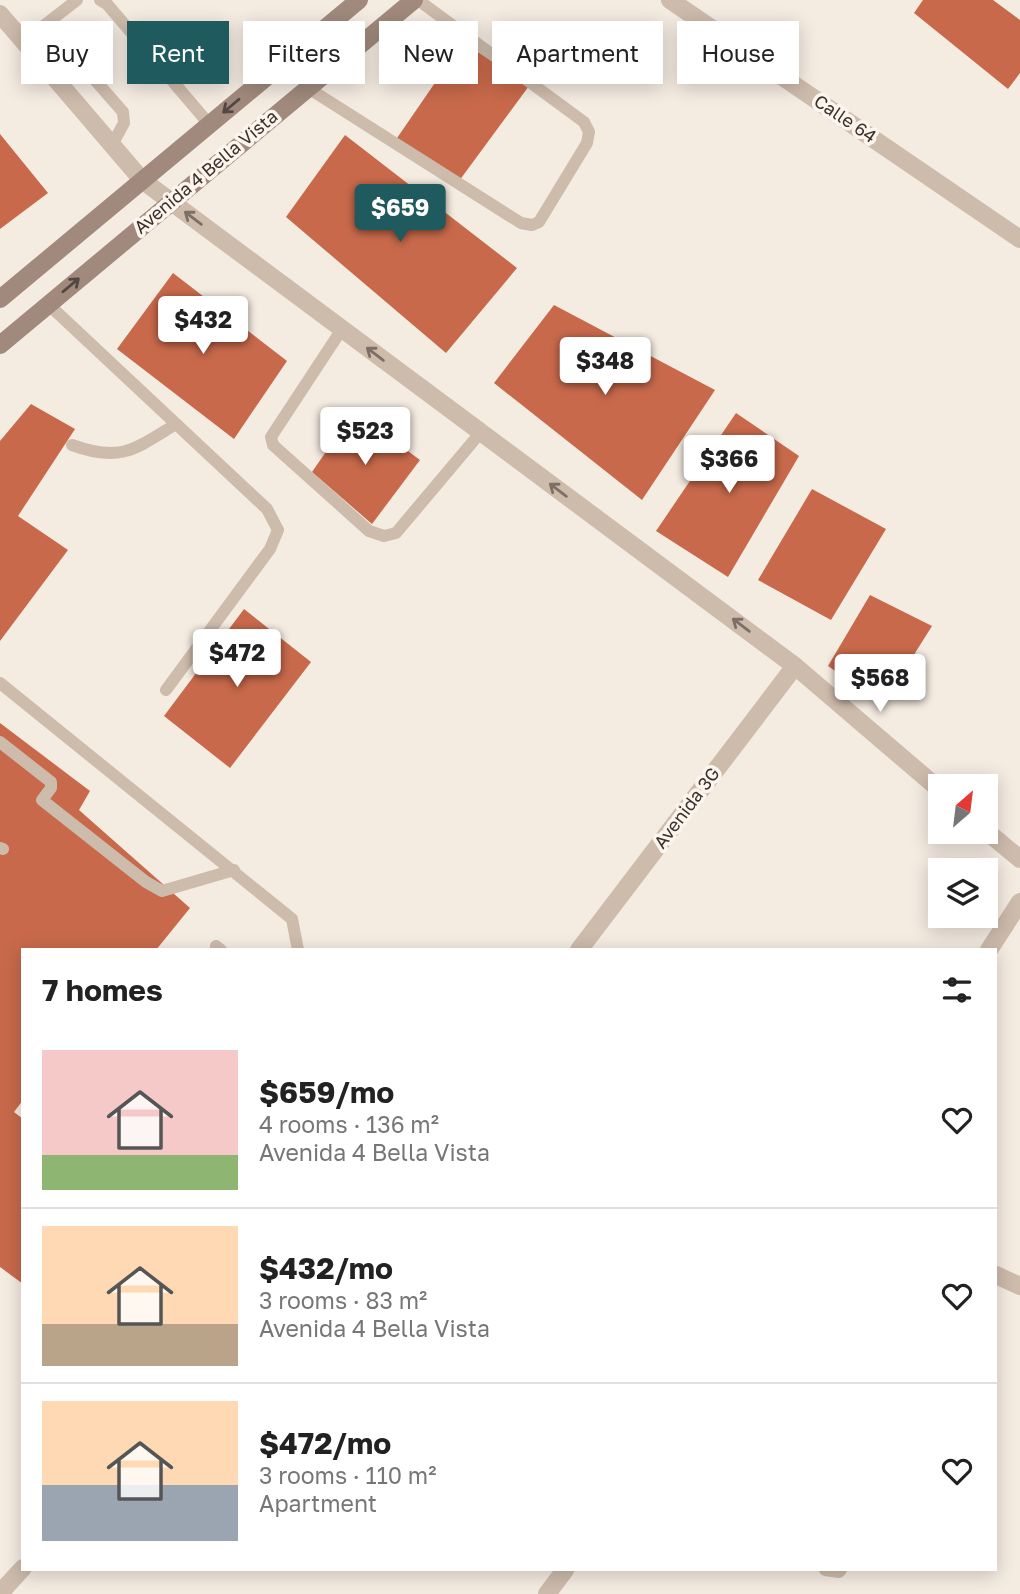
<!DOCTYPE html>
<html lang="en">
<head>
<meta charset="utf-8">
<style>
  body { margin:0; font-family:"Golos Text",sans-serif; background:#f2f2f2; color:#222; height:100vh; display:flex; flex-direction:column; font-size:26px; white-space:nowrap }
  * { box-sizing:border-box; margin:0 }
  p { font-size:23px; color:#767676 }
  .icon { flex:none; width:38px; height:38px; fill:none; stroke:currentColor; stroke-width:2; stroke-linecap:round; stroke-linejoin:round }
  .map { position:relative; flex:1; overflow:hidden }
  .drawer { position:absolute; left:21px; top:948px; width:976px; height:623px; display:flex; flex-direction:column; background:#fff; border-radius:0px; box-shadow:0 4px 18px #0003 }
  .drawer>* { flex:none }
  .hud { position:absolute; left:21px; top:21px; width:978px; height:63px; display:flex; gap:14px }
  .needle { width:46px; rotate:28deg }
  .tools { position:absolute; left:928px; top:774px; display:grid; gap:14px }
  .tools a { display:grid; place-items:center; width:70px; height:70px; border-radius:0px; background:#fff; box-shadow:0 4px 18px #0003; font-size:35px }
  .price { position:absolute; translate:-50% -60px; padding:0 16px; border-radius:7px; background:#fff; color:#222; font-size:23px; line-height:46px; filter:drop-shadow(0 2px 4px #0008) }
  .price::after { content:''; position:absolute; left:50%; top:42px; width:21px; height:16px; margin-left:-10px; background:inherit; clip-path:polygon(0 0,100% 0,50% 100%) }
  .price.current { background:#1f5a5e; color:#fff }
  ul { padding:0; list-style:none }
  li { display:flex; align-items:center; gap:21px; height:175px; padding:0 21px }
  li+li { border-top:2px solid #e0e0e0 }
  li span { display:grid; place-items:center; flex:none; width:196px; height:140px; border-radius:0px; color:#555 }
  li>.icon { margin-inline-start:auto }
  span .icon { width:84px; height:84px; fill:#fffc; stroke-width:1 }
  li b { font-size:30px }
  h2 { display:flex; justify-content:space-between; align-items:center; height:84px; padding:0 21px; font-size:30px }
  .pill { padding:0 24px; border-radius:0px; background:#fff; box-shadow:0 4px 18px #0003; font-size:24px; line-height:63px }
  .pill.current { background:#1f5a5e; color:#fff }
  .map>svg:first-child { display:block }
  .building { fill:#c8694b }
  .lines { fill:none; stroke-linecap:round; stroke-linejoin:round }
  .lane { stroke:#cdbbac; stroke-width:12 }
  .street { stroke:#cdbbac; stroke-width:18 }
  .secondary { stroke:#a18a7d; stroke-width:18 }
  .oneway { stroke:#544640 }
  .oneway2 { stroke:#7d6f65 }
  .labels { text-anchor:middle; stroke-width:7; stroke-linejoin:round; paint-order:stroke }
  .street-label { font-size:18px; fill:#3b302b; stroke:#fbf5ee }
</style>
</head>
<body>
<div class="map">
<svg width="1020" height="1594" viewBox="0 0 1020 1594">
  <rect width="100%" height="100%" fill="#f4ebe1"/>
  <path class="building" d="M923 0H993L1020 20V73L1008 89 914 13Z
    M463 42 529 86 459 181 395 141Z
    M0 134 48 193 0 229Z
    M345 135 517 268 446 353 286 217Z
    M173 273 287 361 234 439 117 349Z
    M554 305 715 390 642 500 494 383Z
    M31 404 75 429 18 516 68 550 0 641V441Z
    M354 411 420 460 372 524 312 472Z
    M736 413 799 456 728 577 656 531Z
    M812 489 886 529 831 620 758 580Z
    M870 595 932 626 883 704 828 666Z
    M244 609 311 662 230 768 164 716Z
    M0 723 90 791 79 810 190 908 156 950H23V1100L14 1112 23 1119V1284L0 1267Z"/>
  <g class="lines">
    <path class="lane" d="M100 0 107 4 209 124
      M46 24 123 112 124 123 112 145
      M24 41 77 0
      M308 88 521 223 532 225 539 222 587 143 589 132 584 122 418 0
      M48 304 267 509 278 530 270 549 166 690
      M342 329 271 437 273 445 369 531 384 536 396 533 481 432
      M72 445C121 463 135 449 176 424
      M0 683 292 919 298 950
      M0 742 51 782V788L42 800 146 882 162 891 234 870
      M0 848 3 849
      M216 946 221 950
      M825 1570 839 1572 841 1570"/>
    <path class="street" d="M670 0 1020 239
      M0 14 142 180 795 666 940 790
      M985 830 1020 859
      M579 950 795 666
      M989 950 1020 902
      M996 1275 1020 1286
      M0 1593 23 1568
      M547 1594 565 1570"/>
    <path class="secondary" d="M0 299 359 0
      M0 345 414 0"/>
  </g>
  <defs><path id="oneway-shaft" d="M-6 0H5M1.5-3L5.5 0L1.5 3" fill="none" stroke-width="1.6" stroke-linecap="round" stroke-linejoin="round" transform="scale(1.75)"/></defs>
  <g class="oneway">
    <use href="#oneway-shaft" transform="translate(231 106) rotate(140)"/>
    <use href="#oneway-shaft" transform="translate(71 285) rotate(-40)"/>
  </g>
  <g class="oneway2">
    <use href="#oneway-shaft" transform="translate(193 218) rotate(-143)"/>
    <use href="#oneway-shaft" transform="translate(375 354) rotate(-143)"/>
    <use href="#oneway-shaft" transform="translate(558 490) rotate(-143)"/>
    <use href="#oneway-shaft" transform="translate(741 625) rotate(-143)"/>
  </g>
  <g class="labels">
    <g class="street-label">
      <text transform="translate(845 119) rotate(34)" y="6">Calle 64</text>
      <text transform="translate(206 172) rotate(-40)" y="6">Avenida 4 Bella Vista</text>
      <text transform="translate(687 808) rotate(-53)" y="6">Avenida 3G</text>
    </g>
  </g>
</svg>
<div class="tools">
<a><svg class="needle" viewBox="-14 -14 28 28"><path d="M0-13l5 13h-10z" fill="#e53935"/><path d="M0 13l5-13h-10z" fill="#767676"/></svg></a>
<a><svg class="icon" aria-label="layers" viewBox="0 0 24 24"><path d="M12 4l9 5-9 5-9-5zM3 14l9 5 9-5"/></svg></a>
</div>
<b class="price current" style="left:400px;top:244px">$659</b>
<b class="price" style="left:203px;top:356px">$432</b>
<b class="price" style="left:605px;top:397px">$348</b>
<b class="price" style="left:365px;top:467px">$523</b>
<b class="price" style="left:729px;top:495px">$366</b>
<b class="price" style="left:237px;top:689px">$472</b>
<b class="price" style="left:880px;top:714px">$568</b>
<div class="hud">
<a class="pill">Buy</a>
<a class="pill current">Rent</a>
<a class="pill">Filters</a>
<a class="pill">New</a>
<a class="pill">Apartment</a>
<a class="pill">House</a>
</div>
<section class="drawer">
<h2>7 homes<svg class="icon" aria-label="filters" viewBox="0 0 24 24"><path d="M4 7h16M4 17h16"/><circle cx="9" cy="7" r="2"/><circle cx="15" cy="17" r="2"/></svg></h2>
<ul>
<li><span style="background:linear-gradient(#f6c9c9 75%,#8fb573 0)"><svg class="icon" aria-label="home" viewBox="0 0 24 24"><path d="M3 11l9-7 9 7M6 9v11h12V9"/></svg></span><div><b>$659/mo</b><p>4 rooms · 136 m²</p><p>Avenida 4 Bella Vista</p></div><svg class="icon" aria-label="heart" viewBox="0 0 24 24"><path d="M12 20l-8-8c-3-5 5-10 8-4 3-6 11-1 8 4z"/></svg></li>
<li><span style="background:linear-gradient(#ffd9b3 70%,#b9a48a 0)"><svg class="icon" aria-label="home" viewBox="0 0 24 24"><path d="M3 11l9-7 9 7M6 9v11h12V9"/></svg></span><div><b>$432/mo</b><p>3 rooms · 83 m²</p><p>Avenida 4 Bella Vista</p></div><svg class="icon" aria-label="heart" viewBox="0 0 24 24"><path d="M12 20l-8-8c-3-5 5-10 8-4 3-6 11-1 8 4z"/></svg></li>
<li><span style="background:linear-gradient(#ffd9b3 60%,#9aa5b1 0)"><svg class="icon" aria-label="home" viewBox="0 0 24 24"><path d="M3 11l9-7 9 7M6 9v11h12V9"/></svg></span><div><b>$472/mo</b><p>3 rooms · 110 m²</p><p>Apartment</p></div><svg class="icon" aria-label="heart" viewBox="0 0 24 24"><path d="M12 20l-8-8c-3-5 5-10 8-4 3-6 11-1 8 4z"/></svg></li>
</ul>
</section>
</div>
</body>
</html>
